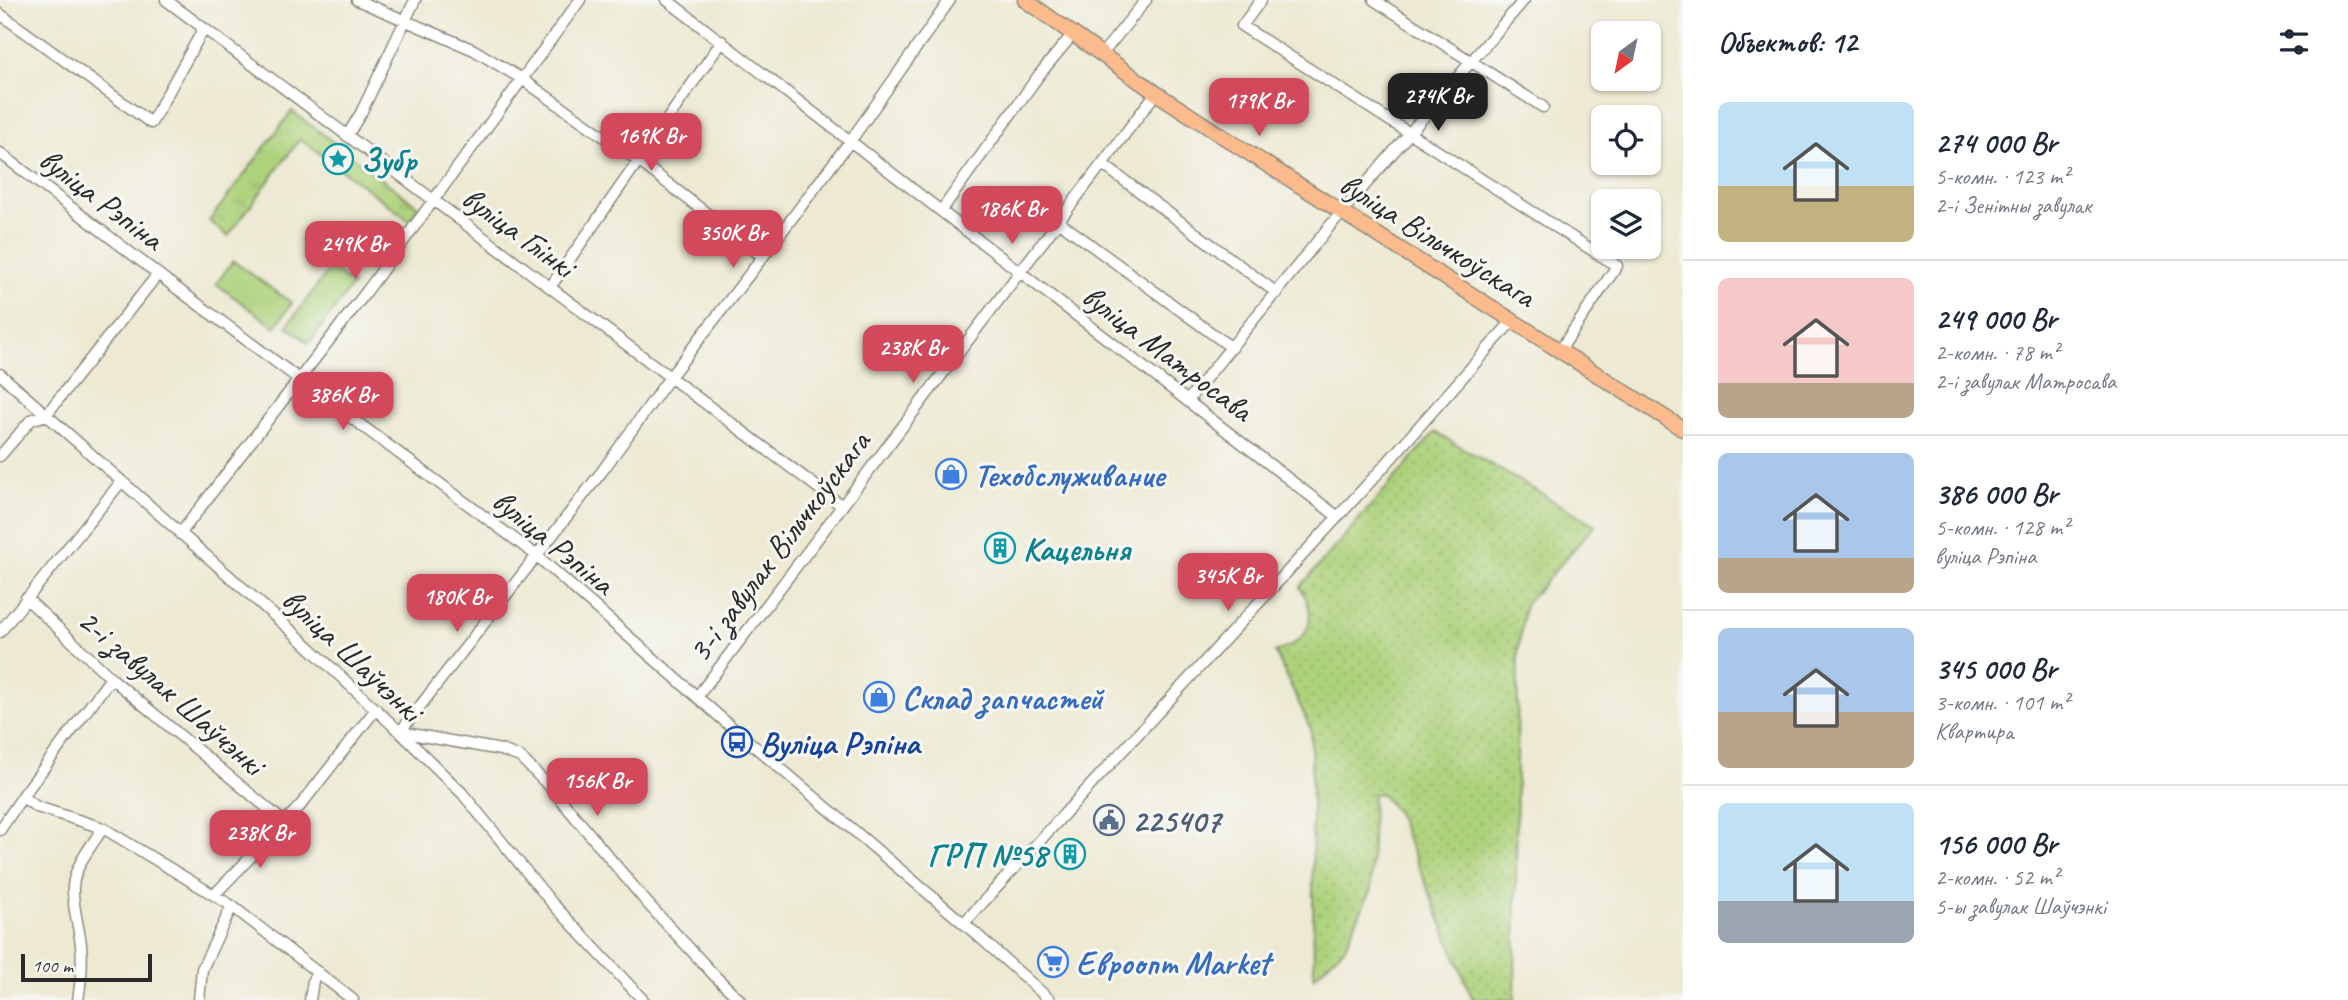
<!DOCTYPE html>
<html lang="ru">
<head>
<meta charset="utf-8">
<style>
  body { margin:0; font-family:Caveat,sans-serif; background:#f6f6f7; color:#1f2937; height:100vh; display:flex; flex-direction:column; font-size:26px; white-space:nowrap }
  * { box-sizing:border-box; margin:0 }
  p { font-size:23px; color:#747a83 }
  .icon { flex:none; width:38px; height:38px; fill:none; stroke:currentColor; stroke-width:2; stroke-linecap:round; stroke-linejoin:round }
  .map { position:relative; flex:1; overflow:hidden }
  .sheet { display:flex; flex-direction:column; background:#fff; width:665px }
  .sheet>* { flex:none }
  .needle { width:46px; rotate:213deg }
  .controls { position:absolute; left:1591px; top:21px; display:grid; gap:14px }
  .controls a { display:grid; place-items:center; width:70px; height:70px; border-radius:10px; background:#fff; box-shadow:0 2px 5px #0004; font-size:35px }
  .scale { position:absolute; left:21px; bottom:18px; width:131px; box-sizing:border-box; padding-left:7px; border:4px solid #2b2b2b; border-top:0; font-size:19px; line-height:24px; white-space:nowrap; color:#2b2b2b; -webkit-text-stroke:5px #f6f6f2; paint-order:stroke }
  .price { position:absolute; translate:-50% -60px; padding:0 16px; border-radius:14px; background:#d1495b; color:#fff; font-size:23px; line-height:46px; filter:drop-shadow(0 2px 4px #0008) }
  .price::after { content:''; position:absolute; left:50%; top:42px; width:21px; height:16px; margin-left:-10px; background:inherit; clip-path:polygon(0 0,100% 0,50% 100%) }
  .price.on { background:#222; color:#fff }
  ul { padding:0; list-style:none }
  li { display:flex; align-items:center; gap:21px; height:175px; padding:0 35px }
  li+li { border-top:2px solid #e0e1e3 }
  li span { display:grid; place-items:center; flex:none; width:196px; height:140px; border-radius:10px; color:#555 }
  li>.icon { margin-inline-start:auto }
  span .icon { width:84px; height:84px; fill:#fffc; stroke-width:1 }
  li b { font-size:30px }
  h2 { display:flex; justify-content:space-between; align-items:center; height:84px; padding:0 35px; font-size:30px }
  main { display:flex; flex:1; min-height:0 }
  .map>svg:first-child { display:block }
  .grass { fill:url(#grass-dots); stroke:#6c7e54; stroke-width:2 }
  .park { fill:url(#park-tufts); stroke:#6c7e54; stroke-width:2 }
  .garden { fill:#add27c; stroke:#6c7e54; stroke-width:2 }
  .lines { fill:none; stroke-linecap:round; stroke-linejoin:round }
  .minor-casing { stroke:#8c8a7e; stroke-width:13 }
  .major-casing { stroke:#8c8a7e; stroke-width:17 }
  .minor { stroke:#fff; stroke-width:10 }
  .major { stroke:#fbbb8c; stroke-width:14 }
  .labels { text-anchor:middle; stroke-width:6; stroke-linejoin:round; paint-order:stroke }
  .culture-label { font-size:33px; font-weight:bold; fill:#0d838f; stroke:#f6f6f2; text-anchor:start }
  .street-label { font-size:33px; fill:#2b2b2b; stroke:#f6f6f2 }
  .shop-label { font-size:33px; font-weight:bold; fill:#366cbe; stroke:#f6f6f2; text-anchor:start }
  .transit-label { font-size:33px; font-weight:bold; fill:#164399; stroke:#f6f6f2; text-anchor:start }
  .service-label { font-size:33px; font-weight:bold; fill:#4e5e75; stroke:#f6f6f2; text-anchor:start }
</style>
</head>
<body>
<main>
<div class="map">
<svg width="1683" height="1000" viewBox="0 0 1683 1000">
  <defs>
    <pattern id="grass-dots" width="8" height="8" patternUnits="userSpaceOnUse" patternTransform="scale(1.75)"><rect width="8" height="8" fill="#add27c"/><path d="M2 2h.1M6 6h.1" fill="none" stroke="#95b46b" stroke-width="1.8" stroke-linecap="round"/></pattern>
    <pattern id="park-tufts" width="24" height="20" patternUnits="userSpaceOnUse" patternTransform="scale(1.75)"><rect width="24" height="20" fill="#add27c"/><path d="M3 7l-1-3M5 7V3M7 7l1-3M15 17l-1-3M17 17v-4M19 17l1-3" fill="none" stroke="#95b46b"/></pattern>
  </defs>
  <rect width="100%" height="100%" fill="#f6f6f2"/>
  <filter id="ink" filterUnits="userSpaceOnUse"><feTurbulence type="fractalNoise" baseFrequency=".0143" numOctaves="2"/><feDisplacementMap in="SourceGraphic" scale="14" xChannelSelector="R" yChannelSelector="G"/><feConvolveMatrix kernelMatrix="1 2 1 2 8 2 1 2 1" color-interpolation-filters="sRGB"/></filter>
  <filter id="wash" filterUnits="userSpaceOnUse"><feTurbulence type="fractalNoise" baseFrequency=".00686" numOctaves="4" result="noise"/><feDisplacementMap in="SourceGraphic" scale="28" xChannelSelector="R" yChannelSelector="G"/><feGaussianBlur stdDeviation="1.57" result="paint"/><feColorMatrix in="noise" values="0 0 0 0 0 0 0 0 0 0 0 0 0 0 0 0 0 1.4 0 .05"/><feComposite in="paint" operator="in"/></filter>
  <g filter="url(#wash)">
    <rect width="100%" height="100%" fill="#ede9d2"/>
    <path class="grass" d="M1435 432 1595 525 1525 605 1518 651 1515 1000H1473L1396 811 1380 793 1373 794 1371 889 1345 947 1314 977 1311 729 1275 652C1310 641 1319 618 1300 587Z"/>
    <path class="park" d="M292 111 419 207 409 220 300 139 228 236 209 221Z"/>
    <path class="garden" d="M233 261 292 303 275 327 216 284Z
      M330 268 353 284 309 343 287 326Z"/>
  </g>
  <g filter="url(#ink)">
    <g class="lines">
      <g class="minor-casing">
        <path id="minor" d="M166 0 841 505
          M357 0 474 50 522 79 640 162 763 257
          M667 0 1338 517
          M1261 0 1242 26 1617 266 1560 350
          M1374 0 1543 107
          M0 14 151 123 204 28
          M1102 54 1146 0
          M347 136 361 113 415 0
          M0 153 175 287 536 555 721 718 975 933 1050 1000
          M1102 164 1277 293
          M941 211 1039 75 1073 34
          M1058 221 1232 348
          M551 286 722 41
          M0 374 295 634 400 732 462 793 552 903 643 1000
          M1188 400 1329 227 1524 0
          M0 456 31 420 46 415 158 274
          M180 534 367 291 580 0
          M26 598 111 678 284 822
          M0 632 121 482
          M697 697 1156 93
          M22 797 37 807 103 828 232 906 353 1000
          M0 830 22 797 111 678
          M214 895 300 806 376 709
          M964 923 1379 472 1513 320
          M78 1000C81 982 83 964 81 945 79 926 72 906 73 886 75 865 92 845 103 828
          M199 1000 202 969 232 906
          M310 1000 313 980 318 972
          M740 1000 716 977 648 904 551 788 520 757 501 750 400 732 603 470 670 377 765 254 851 140 950 0"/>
      </g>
      <g class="major-casing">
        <path id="major" d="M1025 0 1156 93 1222 136 1683 429"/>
      </g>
      <use href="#minor" class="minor"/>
      <use href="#major" class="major"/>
    </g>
  </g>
  <defs>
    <g id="sight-ring" transform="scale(1.575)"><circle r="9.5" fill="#f6f6f2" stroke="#0f9aa8" stroke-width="1.5"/><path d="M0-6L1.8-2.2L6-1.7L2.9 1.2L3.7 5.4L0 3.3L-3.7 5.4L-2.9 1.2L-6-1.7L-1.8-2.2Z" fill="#0f9aa8"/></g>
    <g id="shop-ring" transform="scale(1.575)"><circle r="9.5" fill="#f6f6f2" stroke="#3f7fe0" stroke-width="1.5"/><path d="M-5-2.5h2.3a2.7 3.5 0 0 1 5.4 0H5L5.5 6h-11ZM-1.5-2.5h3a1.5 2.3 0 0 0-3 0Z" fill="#3f7fe0"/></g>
    <g id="building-ring" transform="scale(1.575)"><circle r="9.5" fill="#f6f6f2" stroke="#0f9aa8" stroke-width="1.5"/><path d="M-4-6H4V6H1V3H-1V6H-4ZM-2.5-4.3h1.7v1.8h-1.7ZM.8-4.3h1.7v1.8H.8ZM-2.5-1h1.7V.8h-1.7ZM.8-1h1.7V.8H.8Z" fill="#0f9aa8"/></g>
    <g id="bus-ring" transform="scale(1.575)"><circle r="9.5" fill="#f6f6f2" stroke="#1a4fb4" stroke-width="1.5"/><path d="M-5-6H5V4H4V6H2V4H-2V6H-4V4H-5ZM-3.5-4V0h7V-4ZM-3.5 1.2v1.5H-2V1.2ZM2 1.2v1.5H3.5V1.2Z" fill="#1a4fb4"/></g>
    <g id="civic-ring" transform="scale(1.575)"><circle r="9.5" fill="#f6f6f2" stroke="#5c6f8a" stroke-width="1.5"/><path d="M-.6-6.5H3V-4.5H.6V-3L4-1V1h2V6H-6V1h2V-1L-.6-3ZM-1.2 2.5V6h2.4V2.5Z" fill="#5c6f8a"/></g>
    <g id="supermarket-ring" transform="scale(1.575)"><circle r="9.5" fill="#f6f6f2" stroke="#3f7fe0" stroke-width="1.5"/><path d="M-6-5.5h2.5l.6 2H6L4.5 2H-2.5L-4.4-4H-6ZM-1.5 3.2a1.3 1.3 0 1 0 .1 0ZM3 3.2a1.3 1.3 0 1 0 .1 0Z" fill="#3f7fe0"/></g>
  </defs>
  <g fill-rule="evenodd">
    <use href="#sight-ring" x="338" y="159"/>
    <use href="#shop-ring" x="951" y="474"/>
    <use href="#building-ring" x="1000" y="548"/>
    <use href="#shop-ring" x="879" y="697"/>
    <use href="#bus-ring" x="737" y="742"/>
    <use href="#civic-ring" x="1109" y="820"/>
    <use href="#building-ring" x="1070" y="854"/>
    <use href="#supermarket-ring" x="1053" y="962"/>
  </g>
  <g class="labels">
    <g class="culture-label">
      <text x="361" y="171">Зубр</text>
      <text x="1023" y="560">Кацельня</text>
      <text x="1047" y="866" text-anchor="end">ГРП №58</text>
    </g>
    <g class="street-label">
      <text transform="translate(102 198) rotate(37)" y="12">вуліца Рэпіна</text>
      <text transform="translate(519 231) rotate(36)" y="12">вуліца Глінкі</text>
      <text transform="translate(1438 239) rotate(32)" y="12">вуліца Вільчкоўскага</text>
      <text transform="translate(1168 352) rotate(37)" y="12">вуліца Матросава</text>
      <text transform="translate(554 541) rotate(39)" y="12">вуліца Рэпіна</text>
      <text transform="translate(778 546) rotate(-53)" y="12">3-і завулак Вільчкоўскага</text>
      <text transform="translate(353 654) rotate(43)" y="12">вуліца Шаўчэнкі</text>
      <text transform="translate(172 691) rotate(41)" y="12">2-і завулак Шаўчэнкі</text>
    </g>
    <g class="shop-label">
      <text x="974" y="486">Техобслуживание</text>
      <text x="902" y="709">Склад запчастей</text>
      <text x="1076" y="974">Евроопт Market</text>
    </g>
    <g class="transit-label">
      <text x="760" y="754">Вуліца Рэпіна</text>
    </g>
    <g class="service-label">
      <text x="1132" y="832">225407</text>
    </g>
  </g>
</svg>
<div class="controls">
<a><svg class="needle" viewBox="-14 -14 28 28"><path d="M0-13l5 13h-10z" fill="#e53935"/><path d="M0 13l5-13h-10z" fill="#747a83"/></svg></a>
<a><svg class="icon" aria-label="locate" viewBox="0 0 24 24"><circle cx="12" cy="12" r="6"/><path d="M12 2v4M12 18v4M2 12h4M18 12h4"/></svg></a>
<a><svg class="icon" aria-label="layers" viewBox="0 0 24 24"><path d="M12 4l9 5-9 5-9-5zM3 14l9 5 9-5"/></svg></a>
</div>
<div class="scale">100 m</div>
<b class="price on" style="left:1438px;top:133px">274K Br</b>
<b class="price" style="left:1259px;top:138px">179K Br</b>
<b class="price" style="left:651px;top:173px">169K Br</b>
<b class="price" style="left:1012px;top:246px">186K Br</b>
<b class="price" style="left:733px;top:270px">350K Br</b>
<b class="price" style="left:355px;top:281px">249K Br</b>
<b class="price" style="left:913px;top:385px">238K Br</b>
<b class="price" style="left:343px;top:432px">386K Br</b>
<b class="price" style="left:1228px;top:613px">345K Br</b>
<b class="price" style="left:457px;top:634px">180K Br</b>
<b class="price" style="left:597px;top:818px">156K Br</b>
<b class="price" style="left:260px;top:870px">238K Br</b>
</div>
<section class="sheet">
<h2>Объектов: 12<svg class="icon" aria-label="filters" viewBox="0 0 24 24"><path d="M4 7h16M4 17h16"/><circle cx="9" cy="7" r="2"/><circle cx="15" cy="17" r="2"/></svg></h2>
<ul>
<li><span style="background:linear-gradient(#bfe0f5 60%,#c2b280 0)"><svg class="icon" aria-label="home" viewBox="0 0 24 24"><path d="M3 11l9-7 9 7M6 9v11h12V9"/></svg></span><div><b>274 000 Br</b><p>5-комн. · 123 m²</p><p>2-і Зенітны завулак</p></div></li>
<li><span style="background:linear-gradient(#f6c9c9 75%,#b9a48a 0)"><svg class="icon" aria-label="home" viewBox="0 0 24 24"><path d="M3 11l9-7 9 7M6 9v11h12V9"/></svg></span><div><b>249 000 Br</b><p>2-комн. · 78 m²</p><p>2-і завулак Матросава</p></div></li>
<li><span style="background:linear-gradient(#a9c7e8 75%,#b9a48a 0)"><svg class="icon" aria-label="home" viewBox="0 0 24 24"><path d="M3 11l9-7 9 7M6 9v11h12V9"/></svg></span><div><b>386 000 Br</b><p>5-комн. · 128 m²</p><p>вуліца Рэпіна</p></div></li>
<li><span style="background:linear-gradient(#a9c7e8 60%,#b9a48a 0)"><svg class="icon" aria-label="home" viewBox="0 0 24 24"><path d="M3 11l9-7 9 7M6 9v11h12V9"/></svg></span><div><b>345 000 Br</b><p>3-комн. · 101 m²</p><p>Квартира</p></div></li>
<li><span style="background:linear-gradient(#bfe0f5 70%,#9aa5b1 0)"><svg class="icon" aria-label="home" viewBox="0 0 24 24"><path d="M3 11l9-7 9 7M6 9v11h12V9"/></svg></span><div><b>156 000 Br</b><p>2-комн. · 52 m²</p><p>5-ы завулак Шаўчэнкі</p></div></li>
</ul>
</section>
</main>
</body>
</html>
